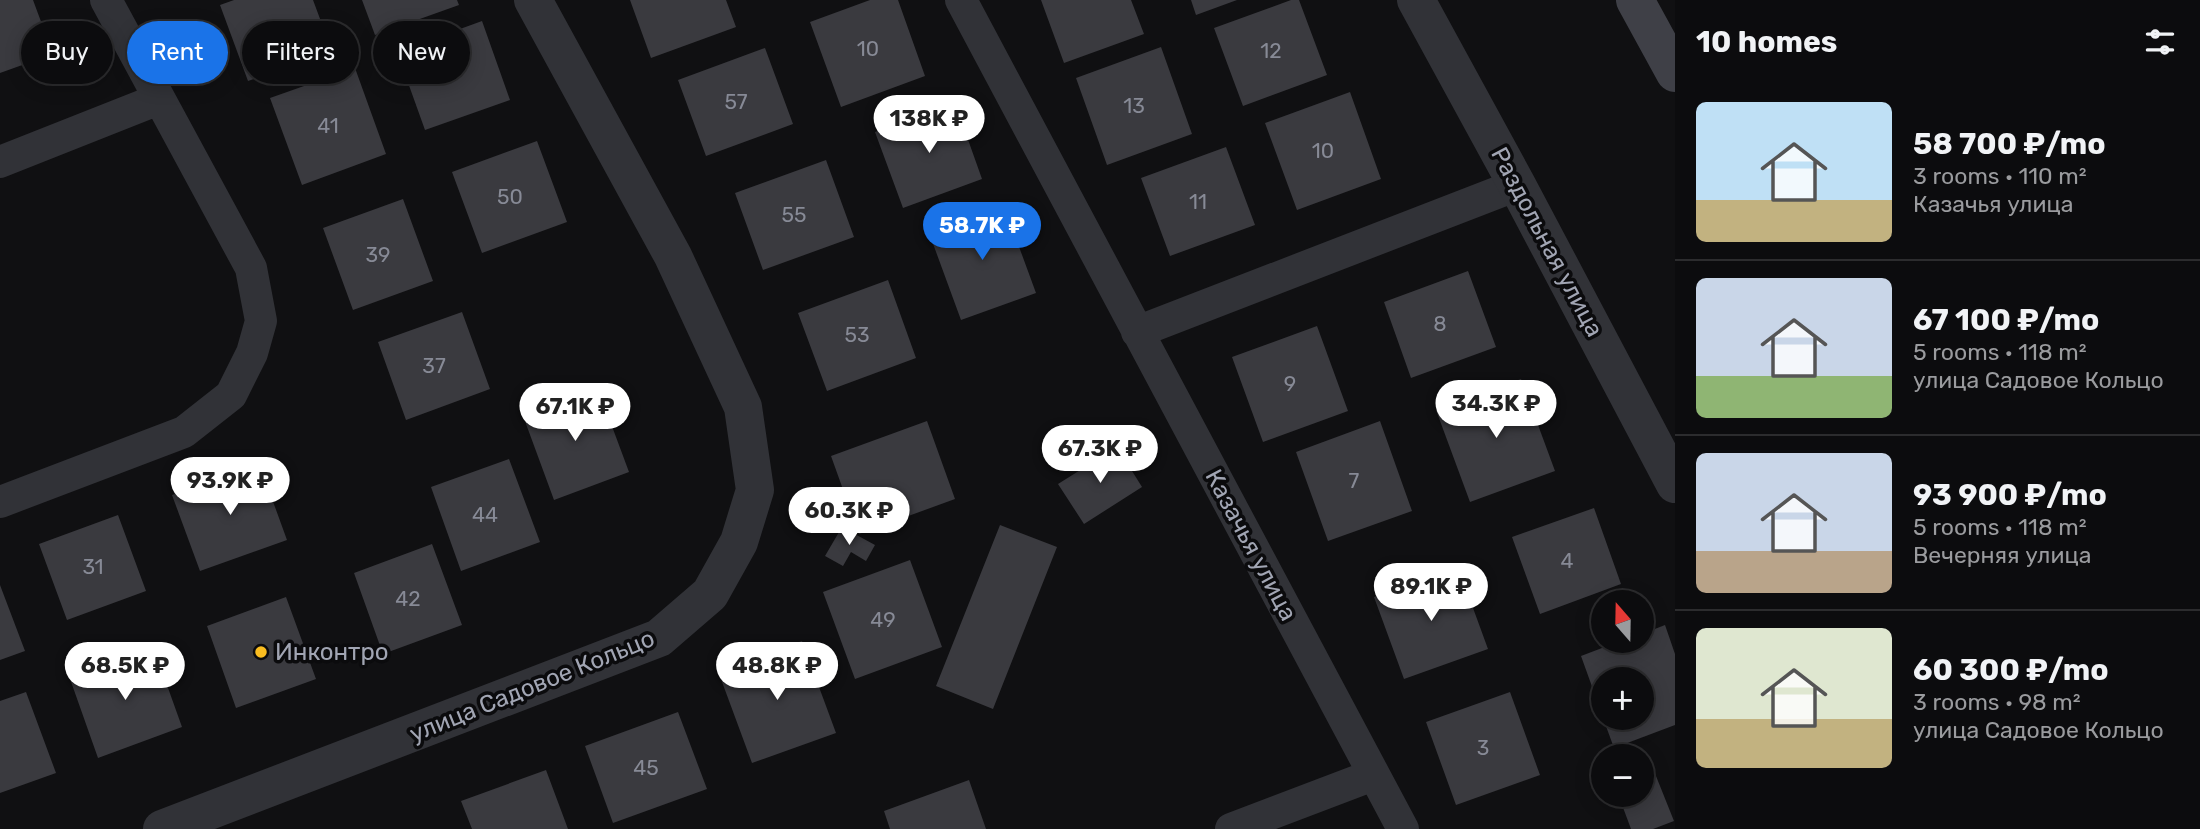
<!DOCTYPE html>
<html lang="en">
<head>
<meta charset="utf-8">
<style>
  body { margin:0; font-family:Rubik,sans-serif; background:#151517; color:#f1f3f6; height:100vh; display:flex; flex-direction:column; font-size:26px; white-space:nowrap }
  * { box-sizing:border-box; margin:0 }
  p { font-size:23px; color:#9a9b9e }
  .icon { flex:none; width:38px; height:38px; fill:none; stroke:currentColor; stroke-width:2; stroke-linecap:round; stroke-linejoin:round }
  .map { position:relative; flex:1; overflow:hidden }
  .side { display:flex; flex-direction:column; background:#0c0c0e; width:525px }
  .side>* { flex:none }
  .banner { position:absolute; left:21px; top:21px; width:665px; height:63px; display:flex; gap:14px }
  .needle { width:46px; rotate:340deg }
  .controls { position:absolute; left:1591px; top:590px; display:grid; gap:14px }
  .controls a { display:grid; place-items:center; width:63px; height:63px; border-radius:50%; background:#0c0c0e; box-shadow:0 4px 18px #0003,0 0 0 2px #2c2c2e; font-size:35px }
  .price { position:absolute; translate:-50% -60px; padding:0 16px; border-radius:24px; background:#fff; color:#222; font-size:23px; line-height:46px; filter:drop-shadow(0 2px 4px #0008) }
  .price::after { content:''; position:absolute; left:50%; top:42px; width:21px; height:16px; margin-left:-10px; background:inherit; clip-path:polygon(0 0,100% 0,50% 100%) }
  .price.selected { background:#1a73e8; color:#fff }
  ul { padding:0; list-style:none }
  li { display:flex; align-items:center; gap:21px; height:175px; padding:0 21px }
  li+li { border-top:2px solid #2c2c2e }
  li span { display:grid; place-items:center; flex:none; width:196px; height:140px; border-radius:10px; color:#555 }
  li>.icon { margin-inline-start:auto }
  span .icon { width:84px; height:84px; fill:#fffc; stroke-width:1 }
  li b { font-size:30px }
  h2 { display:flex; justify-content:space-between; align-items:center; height:84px; padding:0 21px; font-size:30px }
  .pill { padding:0 24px; border-radius:32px; background:#0c0c0e; box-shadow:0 4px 18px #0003,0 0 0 2px #2c2c2e; font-size:24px; line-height:63px }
  .pill.selected { background:#1a73e8; color:#fff }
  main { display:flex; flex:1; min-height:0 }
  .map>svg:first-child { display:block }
  .building { fill:#3a3a3f }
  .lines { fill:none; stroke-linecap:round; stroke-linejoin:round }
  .minor { stroke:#313237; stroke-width:32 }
  .tertiary { stroke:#313237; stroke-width:38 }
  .secondary { stroke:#3f4047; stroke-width:38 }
  .poi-dot { fill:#fabd20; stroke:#0b0b0d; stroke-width:2.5 }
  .labels { text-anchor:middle; stroke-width:7; stroke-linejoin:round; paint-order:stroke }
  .number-label { font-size:21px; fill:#878a96 }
  .street-label { font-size:24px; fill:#a1a5b3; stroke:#0b0b0d }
  .poi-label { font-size:24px; fill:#a1a5b3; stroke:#0b0b0d; text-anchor:start }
</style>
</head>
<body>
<main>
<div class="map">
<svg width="1675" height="829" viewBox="0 0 1675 829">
  <rect width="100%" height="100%" fill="#101012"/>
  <path class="building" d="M0 0H33L53 54 0 73Z
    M234 0H313L332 51 248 81 220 5Z
    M362 0H457L459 5 375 35Z
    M630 0H726L736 27 651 58Z
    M870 0H898L925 76 841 107 810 22Z
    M1041 0H1131L1144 34 1064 63Z
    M1191 0H1237L1196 15Z
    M1291 0H1299L1327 75 1243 106 1214 28Z
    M482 21 510 100 425 130 397 52Z
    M1161 47 1192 134 1107 165 1076 78Z
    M765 48 793 124 706 156 678 80Z
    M355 68 386 154 302 185 270 98Z
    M1350 92 1381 179 1297 210 1265 123Z
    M955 103 982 179 903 208 875 132Z
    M537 141 567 222 482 253 452 172Z
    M1226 147 1255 225 1170 256 1141 178Z
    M826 160 854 237 763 270 735 193Z
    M403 199 433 281 353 310 323 228Z
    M1003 203 1036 293 961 320 928 230Z
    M1468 271 1496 347 1411 378 1384 302Z
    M888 280 916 358 827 391 798 313Z
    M462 312 490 389 406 420 378 342Z
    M1317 326 1348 411 1263 442 1232 357Z
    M1521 379 1555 471 1470 502 1436 410Z
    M597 386 629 472 554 500 522 413Z
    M927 421 955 499 859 534 831 456Z
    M1380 421 1412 511 1328 541 1296 452Z
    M1117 447 1142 487 1084 524 1058 484Z
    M509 459 540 542 461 571 431 487Z
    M259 463 287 540 200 571 172 495Z
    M1594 508 1621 584 1540 614 1512 537Z
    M118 515 146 591 67 620 39 544Z
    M1000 525 1057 547 993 709 936 686Z
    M842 527 875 545 866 561 851 552 843 566 825 556Z
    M432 544 462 625 383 654 354 573Z
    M910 560 942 647 855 679 823 592Z
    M1458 567 1488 649 1404 679 1374 597Z
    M0 585 25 651 0 660Z
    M286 597 316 679 236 708 207 626Z
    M1665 625 1675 654V725L1614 748 1603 718H1642V679H1603V717L1581 656 1623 640H1642V634Z
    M802 641 836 733 752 763 718 671Z
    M153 646 182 727 98 758 69 676Z
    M26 692 56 773 0 793V701Z
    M1510 692 1540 775 1456 805 1426 722Z
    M678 712 707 789 613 823 585 746Z
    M1650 761 1674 821 1653 829H1631L1618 794H1642V765Z
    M546 770 568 829H472L461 801Z
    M969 780 986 829H890L884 811Z"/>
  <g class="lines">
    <path class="minor" d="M961 0 1403 829
      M0 162 159 99
      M1137 332 1517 185
      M0 502 184 432 231 395 252 353 261 321 251 268 106 0
      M1231 829 1373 775"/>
    <path class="tertiary" d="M1416 0 1517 185 1675 484
      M162 829 659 638 710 594 739 542 755 490 743 407 673 256 533 0"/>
    <path class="secondary" d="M1635 0 1675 73"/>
  </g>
  <circle class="poi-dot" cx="261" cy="652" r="7"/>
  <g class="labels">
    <g class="number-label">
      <text x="868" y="56">10</text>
      <text x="1271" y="58">12</text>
      <text x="736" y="109">57</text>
      <text x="1134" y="113">13</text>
      <text x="328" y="133">41</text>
      <text x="1323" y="158">10</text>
      <text x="510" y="204">50</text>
      <text x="1198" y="209">11</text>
      <text x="794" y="222">55</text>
      <text x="378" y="262">39</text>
      <text x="1440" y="331">8</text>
      <text x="857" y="342">53</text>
      <text x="434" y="373">37</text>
      <text x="1290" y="391">9</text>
      <text x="1354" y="488">7</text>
      <text x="485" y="522">44</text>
      <text x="1567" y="568">4</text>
      <text x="93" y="574">31</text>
      <text x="408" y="606">42</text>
      <text x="883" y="627">49</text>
      <text x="1483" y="755">3</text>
      <text x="646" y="775">45</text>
    </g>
    <g class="street-label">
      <text transform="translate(1547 242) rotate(62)" y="8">Раздольная улица</text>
      <text transform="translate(1251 545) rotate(62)" y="8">Казачья улица</text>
      <text transform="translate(532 686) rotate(-22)" y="8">улица Садовое Кольцо</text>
    </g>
    <g class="poi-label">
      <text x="275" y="660">Инконтро</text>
    </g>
  </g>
</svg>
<div class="controls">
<a><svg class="needle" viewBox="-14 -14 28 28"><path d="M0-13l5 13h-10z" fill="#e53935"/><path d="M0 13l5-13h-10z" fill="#9a9b9e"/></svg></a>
<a>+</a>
<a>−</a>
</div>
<b class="price" style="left:929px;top:155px">138K ₽</b>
<b class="price selected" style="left:982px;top:262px">58.7K ₽</b>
<b class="price" style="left:1496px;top:440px">34.3K ₽</b>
<b class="price" style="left:575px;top:443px">67.1K ₽</b>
<b class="price" style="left:1100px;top:485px">67.3K ₽</b>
<b class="price" style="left:230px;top:517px">93.9K ₽</b>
<b class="price" style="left:849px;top:547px">60.3K ₽</b>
<b class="price" style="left:1431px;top:623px">89.1K ₽</b>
<b class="price" style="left:125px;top:702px">68.5K ₽</b>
<b class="price" style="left:777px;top:702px">48.8K ₽</b>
<div class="banner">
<a class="pill">Buy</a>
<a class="pill selected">Rent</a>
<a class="pill">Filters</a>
<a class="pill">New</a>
</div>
</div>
<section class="side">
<h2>10 homes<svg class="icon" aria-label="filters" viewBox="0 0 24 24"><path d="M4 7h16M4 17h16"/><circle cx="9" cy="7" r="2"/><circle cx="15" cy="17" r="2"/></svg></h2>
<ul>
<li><span style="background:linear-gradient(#bfe0f5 70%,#c2b280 0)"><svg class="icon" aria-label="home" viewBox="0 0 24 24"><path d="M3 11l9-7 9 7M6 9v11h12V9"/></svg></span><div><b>58 700 ₽/mo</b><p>3 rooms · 110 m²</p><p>Казачья улица</p></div></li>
<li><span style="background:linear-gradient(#c9d6e8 70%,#8fb573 0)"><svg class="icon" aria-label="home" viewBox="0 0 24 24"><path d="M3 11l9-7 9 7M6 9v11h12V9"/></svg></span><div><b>67 100 ₽/mo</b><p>5 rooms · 118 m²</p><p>улица Садовое Кольцо</p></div></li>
<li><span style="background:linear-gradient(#c9d6e8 70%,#b9a48a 0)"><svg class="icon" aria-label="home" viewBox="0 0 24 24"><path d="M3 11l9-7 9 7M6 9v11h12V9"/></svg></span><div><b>93 900 ₽/mo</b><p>5 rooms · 118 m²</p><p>Вечерняя улица</p></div></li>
<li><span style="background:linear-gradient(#dfe7d0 65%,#c2b280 0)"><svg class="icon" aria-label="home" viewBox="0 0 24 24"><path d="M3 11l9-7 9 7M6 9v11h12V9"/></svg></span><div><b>60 300 ₽/mo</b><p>3 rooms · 98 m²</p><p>улица Садовое Кольцо</p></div></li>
</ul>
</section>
</main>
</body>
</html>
